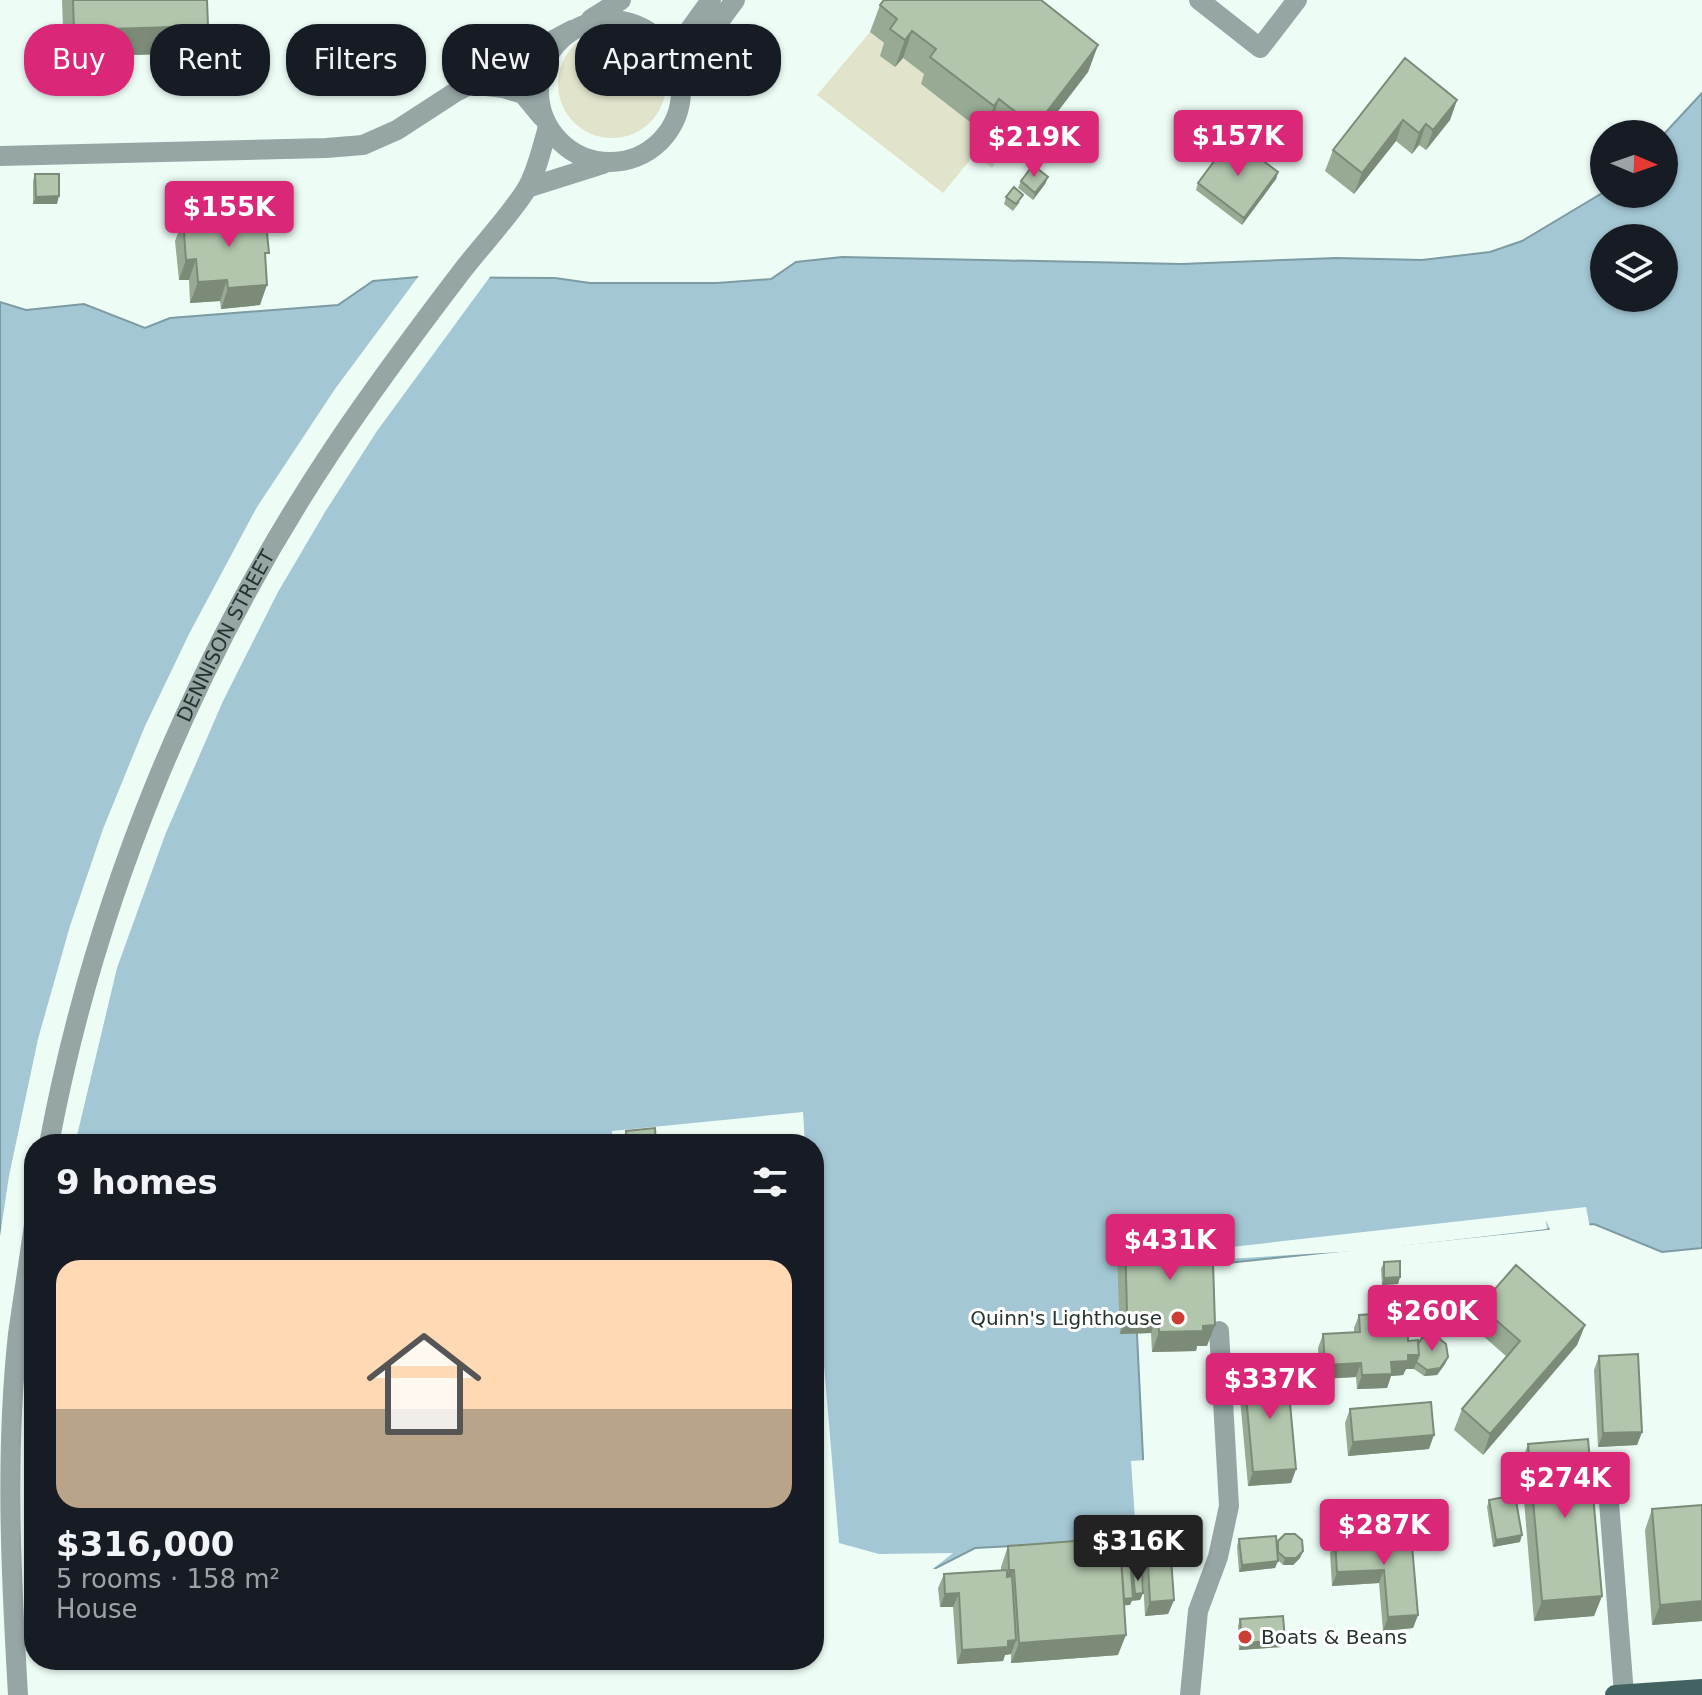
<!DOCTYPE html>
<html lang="en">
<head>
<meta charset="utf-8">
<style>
  body { margin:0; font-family:"DejaVu Sans",sans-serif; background:#20242c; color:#f1f3f6; height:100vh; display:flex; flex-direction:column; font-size:30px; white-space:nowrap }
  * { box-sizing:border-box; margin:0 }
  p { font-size:26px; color:#9ea1a6 }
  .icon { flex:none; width:44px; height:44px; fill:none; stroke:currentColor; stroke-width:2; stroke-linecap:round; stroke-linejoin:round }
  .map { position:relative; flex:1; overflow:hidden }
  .drawer { position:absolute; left:24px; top:1134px; width:800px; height:536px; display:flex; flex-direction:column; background:#171b24; border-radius:32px; box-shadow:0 2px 6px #0004 }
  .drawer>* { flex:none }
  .banner { position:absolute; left:24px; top:24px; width:800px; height:72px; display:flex; gap:16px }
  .needle { width:52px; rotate:92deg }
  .tools { position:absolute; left:1590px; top:120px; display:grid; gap:16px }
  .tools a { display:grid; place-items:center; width:88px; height:88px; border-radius:50%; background:#171b24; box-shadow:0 2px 6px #0004; font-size:40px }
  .price { position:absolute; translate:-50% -68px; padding:0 18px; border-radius:8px; background:#db2777; color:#fff; font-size:26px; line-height:52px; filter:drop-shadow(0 2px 4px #0008) }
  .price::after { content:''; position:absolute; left:50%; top:48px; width:24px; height:18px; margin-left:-12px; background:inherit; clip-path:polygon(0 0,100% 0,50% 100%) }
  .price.active { background:#222; color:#fff }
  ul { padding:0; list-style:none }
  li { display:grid; align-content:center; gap:16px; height:424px; padding:0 32px }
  li span { display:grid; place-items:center; height:248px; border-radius:24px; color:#555 }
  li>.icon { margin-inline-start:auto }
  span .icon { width:144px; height:144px; fill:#fffc; stroke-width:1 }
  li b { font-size:34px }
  h2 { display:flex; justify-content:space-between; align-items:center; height:96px; padding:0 32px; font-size:34px }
  .tag { padding:0 28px; border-radius:32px; background:#171b24; box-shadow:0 2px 6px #0004; font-size:28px; line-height:72px }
  .tag.active { background:#db2777; color:#fff }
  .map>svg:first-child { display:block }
  .green { fill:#e1e3ca }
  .water { fill:#a3c7d4; stroke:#7d9ba2; stroke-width:2; fill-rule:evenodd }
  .pier { fill:#edfdf6 }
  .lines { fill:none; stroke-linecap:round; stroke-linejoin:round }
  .minor { stroke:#95a6a5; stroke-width:20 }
  .major { stroke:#436262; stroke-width:20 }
  .wall { fill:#98aa94 }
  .shaded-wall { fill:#7c8b78 }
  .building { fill:#b1c6ac; stroke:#7c8b78; stroke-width:2 }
  .poi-dot { fill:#cb3e31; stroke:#fff; stroke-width:3 }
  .labels { text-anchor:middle; stroke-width:6; stroke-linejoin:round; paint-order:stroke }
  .street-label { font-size:20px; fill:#25352e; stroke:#fff }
  .poi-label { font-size:20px; fill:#25352e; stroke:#fff; text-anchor:end }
</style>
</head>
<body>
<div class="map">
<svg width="1702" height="1695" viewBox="0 0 1702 1695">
  <rect width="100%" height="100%" fill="#edfdf6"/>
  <path class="green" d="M558 84a54 54 0 1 1 108 0a54 54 0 1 1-108 0Z
    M870 32 887 46 895 67 903 58 927 76 921 84 984 133 990 126 1010 142 992 168 975 154 943 193 817 95Z"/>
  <path class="water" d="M1702 93V1248L1662 1252 1594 1224 1134 1273 1147 1539 975 1548 936 1568 814 1559V1144H34L0 1332V302L26 310 84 304 145 328 170 318 338 305 373 281 418 277 555 278 590 283H717L771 279 796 262 842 257 1181 264 1336 258 1422 260 1490 252 1522 241 1604 192V194H1664V134ZM1604 238H1664V298H1604Z"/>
  <path class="pier" d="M421 273 492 274 377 431 325 512 278 592 223 701 165 835 117 968 75 1144H34V1316L0 1336V1236L9 1176 38 1039 70 926 103 829 145 726 189 634 257 507 335 389Z
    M803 1112 805 1144H613L612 1131Z
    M1586 1207 1590 1228 1551 1232 1546 1220 1547 1229 1357 1251 1160 1263V1255Z
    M814 1247 839 1543 879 1554 953 1553 929 1572 841 1566 840 1562 814 1563Z
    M1147 1460 1150 1533 1136 1534 1131 1461Z"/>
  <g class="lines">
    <g class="minor">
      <path d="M1199 0 1260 48 1297 0"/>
      <path d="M591 19 621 0"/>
      <circle cx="610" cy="91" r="71"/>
      <path d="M672 54 711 0"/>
      <path d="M680 75 735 0"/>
      <path d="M470 84 503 88 523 94 542 117"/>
      <path d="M0 156 326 148 363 145 397 130 454 93 572 30"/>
      <path d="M527 188 603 164"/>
      <path id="s1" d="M49 1144C95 899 193 660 331 452 372 390 417 330 462 271 483 244 508 218 526 190 537 172 542 147 548 127"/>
      <path d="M1606 1464 1624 1694"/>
      <path d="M18 1695C11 1575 5 1453 18 1334 23 1298 29 1261 34 1225"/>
      <path d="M1190 1695 1198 1611 1218 1557 1229 1506 1219 1331"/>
    </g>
    <path class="major" d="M1615 1695 1702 1689"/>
  </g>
  <path class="wall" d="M62 0H207L198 53 64 57Z
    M880 5 1098 45 1088 72 1025 154 990 126 984 133 921 84 924 74 903 58 895 67 880 56 884 43 870 32Z
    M1405 58 1457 100 1450 120 1426 150 1419 145 1412 154 1396 141 1354 194 1325 171 1333 150Z
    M1249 134 1274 144 1265 156 1246 141Z
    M1278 172 1276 179 1242 225 1196 190 1198 183Z
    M35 174 57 204H33V181Z
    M1048 177 1045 184 1033 200 1018 188 1021 181Z
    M1006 197 1020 202 1013 211 1004 204Z
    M183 220 265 262 260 305 221 309 220 301 190 303 189 280H179L175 241Z
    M626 1131 656 1144H621Z
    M1125 1236 1168 1242 1207 1346H1197L1196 1351 1152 1352 1151 1333 1120 1334 1117 1256Z
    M1384 1262 1400 1277 1398 1284 1382 1285 1381 1269Z
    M1480 1306 1585 1325 1577 1345 1483 1455 1454 1430 1462 1409 1507 1357 1473 1327Z
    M1359 1315 1391 1330 1408 1341 1418 1344 1448 1357 1445 1364 1437 1375 1424 1376 1414 1369H1406L1403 1375 1391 1376 1387 1388 1357 1389 1356 1377 1320 1379 1318 1348 1323 1334 1354 1333V1328Z
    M1599 1356 1642 1432 1637 1445 1598 1447 1594 1370Z
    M1244 1374 1296 1469 1291 1483 1248 1486 1239 1388Z
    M1350 1409 1429 1449 1348 1456 1345 1423Z
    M1528 1444 1602 1596 1594 1616 1534 1621 1521 1464Z
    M1489 1500 1520 1542 1493 1547 1487 1507Z
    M1702 1505V1621L1652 1625 1645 1530 1652 1509Z
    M1411 1534 1418 1615 1413 1628 1383 1631 1379 1583 1332 1586 1330 1553 1335 1539Z
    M1239 1539 1276 1546 1278 1541 1303 1551 1300 1558 1293 1565H1283L1278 1560 1275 1568 1239 1572 1237 1546Z
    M1115 1543 1131 1577 1133 1573 1143 1593 1140 1600H1132L1130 1605H1124L1118 1655 1011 1663V1654L1005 1655 1003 1661 957 1664 953 1607H940L938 1588 944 1574 1001 1570V1567L1008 1546Z
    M1147 1546 1174 1600 1168 1614 1145 1616 1142 1560Z
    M1240 1619 1282 1647 1239 1650 1238 1626Z"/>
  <path class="shaded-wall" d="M208 26 198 53 64 57 74 30Z
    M912 31 903 58 895 67 905 40Z
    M1098 45 1088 72 1025 154 1035 127Z
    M999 99 990 126 984 133 994 106Z
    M1457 100 1450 120 1426 150 1433 130Z
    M1403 120 1396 141 1354 194 1362 173Z
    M1426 124 1419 145 1412 154 1419 133Z
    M1277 137 1274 144 1265 156 1268 149Z
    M1278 172 1276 179 1242 225 1244 218Z
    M1048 177 1045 184 1033 200 1035 193Z
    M59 196 57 204H33L36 197Z
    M196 259 189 280H179L186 260Z
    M227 280 220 301 190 303 198 282Z
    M267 285 260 305 221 309 228 288Z
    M1400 1277 1398 1284 1382 1285 1384 1278Z
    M1158 1313 1151 1333 1120 1334 1127 1314Z
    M1215 1325 1207 1346H1197L1196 1351 1152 1352 1159 1332Z
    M1585 1325 1577 1345 1483 1455 1490 1434Z
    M1408 1355H1419L1414 1369H1406L1403 1375 1391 1376 1387 1388 1357 1389 1362 1375Z
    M1448 1357 1445 1364 1437 1375 1424 1376 1427 1370Z
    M1361 1363 1356 1377 1320 1379 1325 1365Z
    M1642 1432 1637 1445 1598 1447 1603 1433Z
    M1434 1435 1429 1449 1348 1456 1353 1442Z
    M1296 1469 1291 1483 1248 1486 1253 1472Z
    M1522 1535 1520 1542 1493 1547 1496 1540Z
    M1303 1551 1300 1558 1293 1565H1283L1285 1558Z
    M1278 1561 1275 1568 1239 1572 1242 1565Z
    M1009 1570H1014L1006 1590 1002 1591Z
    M1384 1570 1379 1583 1332 1586 1337 1572Z
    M959 1593 953 1607H940L945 1594Z
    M1143 1593 1140 1600 1132 1601 1135 1594Z
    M1602 1596 1594 1616 1534 1621 1542 1601Z
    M1133 1598 1130 1605 1115 1606 1118 1599Z
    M1174 1600 1168 1614 1145 1616 1150 1602Z
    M1702 1601V1621L1652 1625 1660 1605Z
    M1418 1615 1413 1628 1383 1631 1388 1617Z
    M1126 1635 1118 1655 1011 1663 1019 1643Z
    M1016 1640 1011 1654 1005 1655 1003 1661 957 1664 962 1650Z
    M1285 1640 1282 1647 1239 1650 1242 1643Z"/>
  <path class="building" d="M73 0H207L208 26 74 30Z
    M884 0H1041L1098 45 1035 127 999 99 994 106 930 57 936 49 912 31 905 40 890 29 897 19 880 5Z
    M1405 58 1457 100 1433 130 1426 124 1419 133 1403 120 1362 173 1333 150Z
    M1259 122 1277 137 1268 149 1249 134Z
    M1232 137 1278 172 1244 218 1198 183Z
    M1033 165 1048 177 1035 193 1021 181Z
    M35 174H59V196L36 197Z
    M1014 187 1023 195 1016 204 1006 197Z
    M265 213 269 253H265L267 285 228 288 227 280 198 282 196 259 186 260 183 220Z
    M655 1128 656 1144H627L626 1131Z
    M1167 1234 1168 1242 1203 1241 1204 1262H1213L1215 1325 1203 1326V1331L1159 1332 1158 1313 1127 1314 1125 1236Z
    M1400 1261V1277L1384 1278V1262Z
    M1516 1265 1585 1325 1490 1434 1462 1409 1520 1341 1480 1306Z
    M1390 1313 1391 1330 1408 1329V1341L1418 1340 1419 1355H1408V1361L1391 1362 1392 1374 1362 1375 1361 1363 1325 1365 1323 1334 1360 1332 1359 1315Z
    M1436 1336 1446 1344 1448 1357 1440 1368 1427 1370 1416 1362 1419 1355 1418 1344 1422 1338Z
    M1638 1354 1642 1432 1603 1433 1599 1356Z
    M1287 1370 1296 1469 1253 1472 1244 1374Z
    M1431 1402 1434 1435 1353 1442 1350 1409Z
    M1588 1439 1602 1596 1542 1601 1528 1444Z
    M1515 1495 1522 1535 1496 1540 1489 1500Z
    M1702 1505V1601L1660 1605 1652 1509Z
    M1285 1534H1295L1302 1540 1303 1551 1296 1558H1285L1278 1552V1541Z
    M1411 1534 1418 1615 1388 1617 1384 1570 1337 1572 1335 1539Z
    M1276 1536 1278 1561 1242 1565 1239 1539Z
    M1115 1538V1543L1120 1542 1126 1635 1019 1643 1014 1570H1009L1008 1546Z
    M1170 1544 1174 1600 1150 1602 1147 1546Z
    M1130 1555 1133 1598 1124 1599 1121 1556Z
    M1007 1570V1577L1012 1576 1016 1640 1008 1641V1647L962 1650 959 1593 945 1594 944 1574Z
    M1142 1572 1143 1593 1135 1594 1133 1573Z
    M1283 1616 1285 1640 1242 1643 1240 1619Z"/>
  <g class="poi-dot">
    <circle cx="1178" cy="1318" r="8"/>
    <circle cx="1245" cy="1637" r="8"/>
  </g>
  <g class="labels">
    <g class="street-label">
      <text dy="7" stroke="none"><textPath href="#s1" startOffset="540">DENNISON STREET</textPath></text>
    </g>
    <g class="poi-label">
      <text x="1162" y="1325">Quinn's Lighthouse</text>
      <text x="1261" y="1644" text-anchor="start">Boats &amp; Beans</text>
    </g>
  </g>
</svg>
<div class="tools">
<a><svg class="needle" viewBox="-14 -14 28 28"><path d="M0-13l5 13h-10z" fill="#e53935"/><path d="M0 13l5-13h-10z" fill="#9ea1a6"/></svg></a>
<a><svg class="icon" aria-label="layers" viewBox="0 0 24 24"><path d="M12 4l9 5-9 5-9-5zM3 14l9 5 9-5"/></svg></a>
</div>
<b class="price" style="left:1238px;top:178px">$157K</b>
<b class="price" style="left:1034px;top:179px">$219K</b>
<b class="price" style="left:229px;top:249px">$155K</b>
<b class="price" style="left:1170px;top:1282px">$431K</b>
<b class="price" style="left:1432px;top:1353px">$260K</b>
<b class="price" style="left:1270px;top:1421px">$337K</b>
<b class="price" style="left:1565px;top:1520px">$274K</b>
<b class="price" style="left:1384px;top:1567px">$287K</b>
<b class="price active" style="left:1138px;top:1583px">$316K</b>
<div class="banner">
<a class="tag active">Buy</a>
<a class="tag">Rent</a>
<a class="tag">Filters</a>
<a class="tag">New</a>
<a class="tag">Apartment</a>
</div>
<section class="drawer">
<h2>9 homes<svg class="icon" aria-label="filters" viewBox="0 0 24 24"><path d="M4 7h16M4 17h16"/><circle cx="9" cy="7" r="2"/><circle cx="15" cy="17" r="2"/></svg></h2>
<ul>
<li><span style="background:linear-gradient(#ffd9b3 60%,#b9a48a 0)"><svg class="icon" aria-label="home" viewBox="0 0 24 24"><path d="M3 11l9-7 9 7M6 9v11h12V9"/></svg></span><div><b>$316,000</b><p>5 rooms · 158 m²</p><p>House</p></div></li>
</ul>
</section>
</div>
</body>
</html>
